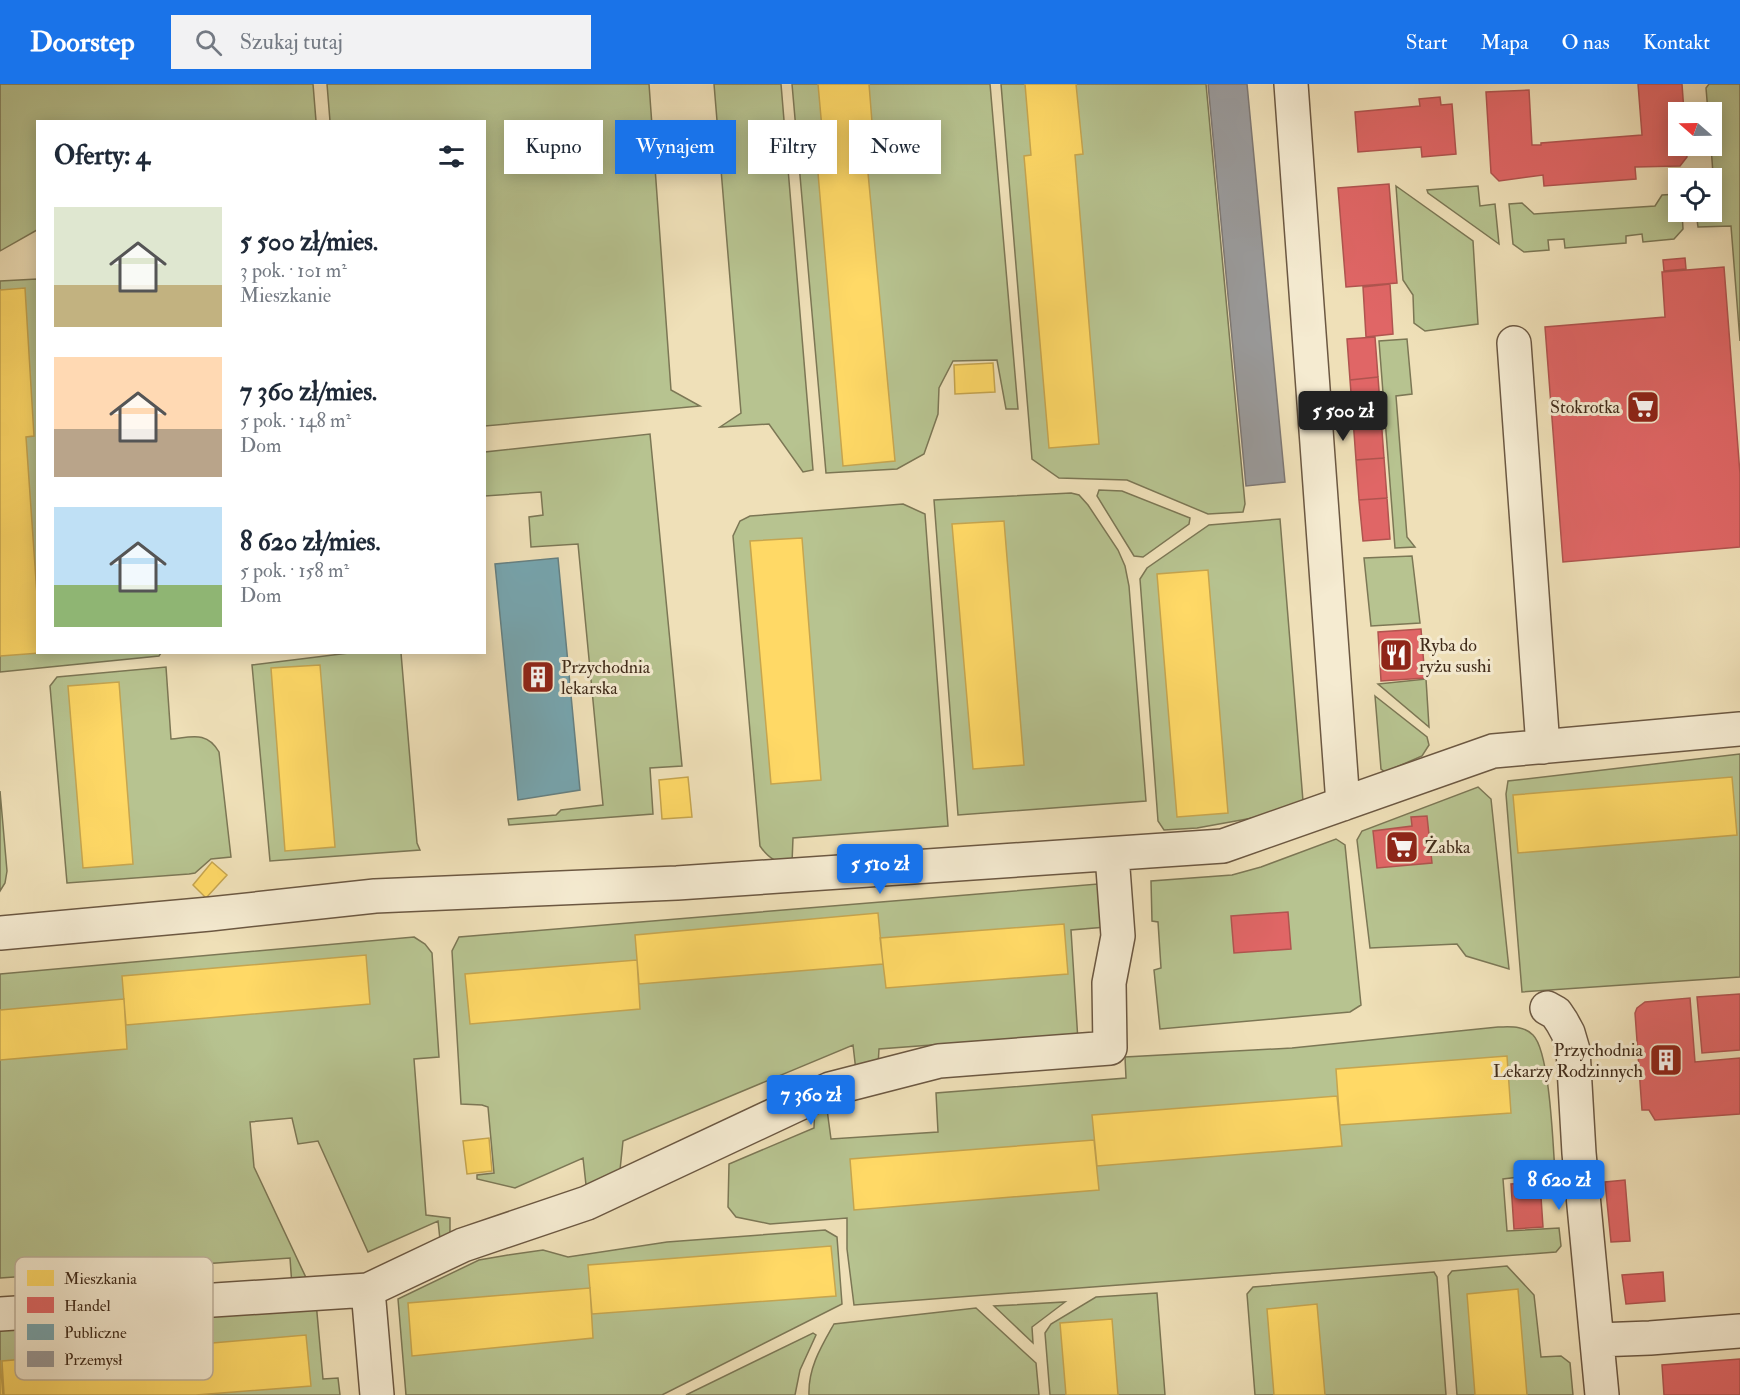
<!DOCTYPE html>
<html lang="pl">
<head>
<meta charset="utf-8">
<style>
  body { margin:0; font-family:"IM FELL Double Pica",serif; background:#f2f2f3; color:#1f2937; height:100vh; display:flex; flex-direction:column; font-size:22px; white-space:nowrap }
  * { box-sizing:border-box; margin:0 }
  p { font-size:20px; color:#747a83 }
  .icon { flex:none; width:33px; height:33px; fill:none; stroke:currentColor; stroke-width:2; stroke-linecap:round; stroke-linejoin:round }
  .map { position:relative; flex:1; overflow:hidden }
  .sheet { position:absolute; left:36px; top:36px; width:450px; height:534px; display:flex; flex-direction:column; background:#fff; border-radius:0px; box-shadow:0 3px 15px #0003 }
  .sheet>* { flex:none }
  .guide { position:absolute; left:504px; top:36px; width:570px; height:54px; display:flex; gap:12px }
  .needle { width:39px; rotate:290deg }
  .fabs { position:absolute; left:1668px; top:18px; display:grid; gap:12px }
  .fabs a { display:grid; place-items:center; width:54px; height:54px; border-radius:0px; background:#fff; box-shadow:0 3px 15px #0003; font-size:30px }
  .price { position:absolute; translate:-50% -51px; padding:0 14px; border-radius:6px; background:#1a73e8; color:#fff; font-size:20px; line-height:39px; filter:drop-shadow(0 2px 3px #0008) }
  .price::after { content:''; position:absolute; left:50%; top:36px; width:18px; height:14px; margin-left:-9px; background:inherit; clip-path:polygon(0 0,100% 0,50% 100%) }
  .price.on { background:#222; color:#fff }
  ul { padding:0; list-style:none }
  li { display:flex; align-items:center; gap:18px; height:150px; padding:0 18px }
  li span { display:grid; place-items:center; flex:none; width:168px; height:120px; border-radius:0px; color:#555 }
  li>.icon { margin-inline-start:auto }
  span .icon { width:72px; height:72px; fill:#fffc; stroke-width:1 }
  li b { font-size:26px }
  h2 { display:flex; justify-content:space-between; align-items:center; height:72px; padding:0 18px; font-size:26px }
  .pill { padding:0 21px; border-radius:0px; background:#fff; box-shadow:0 3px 15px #0003; font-size:21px; line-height:54px }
  .pill.on { background:#1a73e8; color:#fff }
  header { display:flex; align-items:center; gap:36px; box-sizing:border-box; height:84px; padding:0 30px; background:#1a73e8; color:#fff }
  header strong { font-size:28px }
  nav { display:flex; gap:33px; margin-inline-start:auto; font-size:21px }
  .search { width:420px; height:54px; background:#f2f2f3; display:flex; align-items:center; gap:15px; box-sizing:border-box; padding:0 21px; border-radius:0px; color:#747a83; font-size:22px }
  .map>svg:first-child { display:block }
  .green { fill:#b7c390; stroke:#7c7755; stroke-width:1.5 }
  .homes { fill:#ffd966; stroke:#c6a54f; stroke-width:1.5 }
  .shops { fill:#e06666; stroke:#b0544f; stroke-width:1.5 }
  .public { fill:#76a5af; stroke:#668082; stroke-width:1.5 }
  .industry { fill:#999; stroke:#7e7873; stroke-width:1.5 }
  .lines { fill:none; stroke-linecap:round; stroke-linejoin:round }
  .minor-casing { stroke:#6c5842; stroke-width:36 }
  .minor { stroke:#f5ebd1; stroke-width:33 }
  .labels { text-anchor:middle; stroke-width:6; stroke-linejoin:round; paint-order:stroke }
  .poi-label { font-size:18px; fill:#402b1a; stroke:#f5ebd1; text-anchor:start }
  .key { fill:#f5ebd1; stroke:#bfb19a; stroke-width:1.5 }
  .key-label { font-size:16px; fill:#402b1a }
</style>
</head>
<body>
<header>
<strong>Doorstep</strong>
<div class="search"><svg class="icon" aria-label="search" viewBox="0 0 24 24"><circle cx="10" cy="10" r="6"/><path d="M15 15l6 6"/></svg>Szukaj tutaj</div>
<nav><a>Start</a><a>Mapa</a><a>O nas</a><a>Kontakt</a></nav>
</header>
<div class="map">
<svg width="1740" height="1311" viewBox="0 0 1740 1311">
  <rect width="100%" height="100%" fill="#efe0b8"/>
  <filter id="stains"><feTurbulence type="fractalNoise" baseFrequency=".00333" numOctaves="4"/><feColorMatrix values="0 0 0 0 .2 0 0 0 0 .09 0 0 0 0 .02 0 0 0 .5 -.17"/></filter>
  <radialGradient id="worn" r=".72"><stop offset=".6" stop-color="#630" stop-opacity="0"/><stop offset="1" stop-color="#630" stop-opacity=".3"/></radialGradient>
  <path class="green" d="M0 0H313L316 37 38 38 37 146 0 167Z
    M327 0H649L671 306 700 322 485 342 484 38 330 37Z
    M714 0H781L813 386 803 388 769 340 720 343 741 329Z
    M792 0H990L1018 325H1006L997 276 953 277 939 304 938 330 924 370 897 385 826 389Z
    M1001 0H1206L1245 420 1243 428 1208 430 1127 396 1059 394 1032 375Z
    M1709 0H1740V257L1731 142 1698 143 1696 128H1712V104H1714L1711 62 1712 28H1708L1706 4Z
    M1396 102 1473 157 1478 240 1425 247 1414 239 1413 211 1403 196Z
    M1478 102 1480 122 1495 120 1499 160 1428 109 1427 106Z
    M1678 110V128H1682L1683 145 1674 155 1643 158 1642 150 1626 152V159L1565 164 1564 155 1548 156 1549 166 1524 168 1513 160 1509 120 1522 119 1534 130 1655 122 1662 111Z
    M37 195 38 568 161 569 159 572 0 588V197Z
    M1407 255 1412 310 1396 312 1407 453 1415 463 1395 464 1379 257Z
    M650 350 682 682 650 684 653 730 509 741 508 735 556 731 561 726 603 721 578 460 531 463 529 433 543 431 541 408 485 412V368Z
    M1099 406 1122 407 1190 434 1189 440 1143 473 1134 472 1097 412Z
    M1071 409 1079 411 1088 421 1118 466 1125 482 1129 502 1146 717 958 731 934 416Z
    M903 420 925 430 948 742 793 754 792 779C778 781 768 774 760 762L733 452 740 437 750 432Z
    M1280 435 1303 717 1269 731 1197 744 1164 746 1158 737 1140 495 1147 484 1209 441Z
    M1412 472 1420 539 1371 542 1364 474Z
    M349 569H401L417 759 420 766 270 777 252 581Z
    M166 583 171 655C192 653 207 647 219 668L231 773 211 775 195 789 189 790 67 799 50 602 57 593Z
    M1426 595 1429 643 1378 600Z
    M1375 612 1427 653 1429 661 1422 672 1385 688 1381 685Z
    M1740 670V893L1522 908 1506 710 1508 697Z
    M1478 703 1491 715 1509 885 1466 872 1457 860 1370 864 1357 756 1362 747Z
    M0 707 7 787 5 799 0 807Z
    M1336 755 1345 761 1361 921 1350 928 1160 945 1154 886 1161 884 1158 838 1152 837 1151 797 1232 791 1261 783Z
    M1098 800 1106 843 1071 846 1078 957 1053 952 879 965 878 982 856 987 853 961 623 1057 620 1086 586 1101 583 1074 515 1104 477 1095V1091L494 1089 488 1023 482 1021 461 1020 452 867 459 853Z
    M414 853 425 860 432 869 439 973 414 975 426 1131 450 1134V1152L441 1165 438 1137 368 1168 318 1057 298 1060 292 1034 250 1038 254 1083 309 1200 292 1202 290 1174 0 1194V890Z
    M1498 943C1510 943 1523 941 1533 951 1550 968 1553 1062 1555 1089L1503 1095 1507 1147 1559 1144 1561 1162 1556 1168 854 1221 847 1165V1134L770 1140 736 1133 728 1123 729 1080 814 1044 815 1020 826 1018 831 1055 938 1048 936 1009 1126 994 1125 973 1292 964Z
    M825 1146 837 1153 842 1220 662 1311H406L398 1215 479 1176 508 1171 543 1166 568 1173 667 1158Z
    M1507 1182 1534 1211 1541 1273 1561 1272 1570 1279 1573 1311H1457L1448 1192 1452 1187Z
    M1434 1188 1437 1193 1446 1311H1255L1247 1210 1253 1203Z
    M1157 1209 1165 1311H1050L1045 1249 1051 1240 1096 1213Z
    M316 1218 323 1295 338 1294 340 1311H0V1237Z
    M1065 1218 1032 1243 1033 1259 994 1222Z
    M976 1224 1036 1279 1039 1311H809C808 1284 821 1263 834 1240Z
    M813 1249 816 1251 800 1286 795 1311H686Z"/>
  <path class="homes" d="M818 0H869L876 89H868L895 377 843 382 818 89H826Z
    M1025 0H1076L1083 70 1075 71 1099 360 1049 364 1024 72 1031 71Z
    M25 204 34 352 26 353 38 525V568L40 569 0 572V206Z
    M993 279 995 308 955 310 954 281Z
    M1004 437 1024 681 973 685 952 440Z
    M802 454 821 696 771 700 750 457Z
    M1208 486 1228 729 1177 733 1157 490Z
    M320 581 335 763 285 767 271 584Z
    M119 598 133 780 83 784 68 602Z
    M688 693 692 733 662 735 659 696Z
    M1732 693 1737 751 1518 769 1513 711Z
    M212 778 227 791 206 814 193 801Z
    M878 829 883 880 639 900 635 851Z
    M1064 840 1068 890 886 904 880 854Z
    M366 871 370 920 126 941 122 892Z
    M637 876 640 925 470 940 465 890Z
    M124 915 127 965 0 976V926Z
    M1507 972 1511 1029 1340 1041 1336 985Z
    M1337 1012 1342 1062 1097 1082 1092 1031Z
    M489 1054 492 1087 467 1090 463 1057Z
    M1094 1056 1099 1106 854 1126 850 1075Z
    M831 1162 836 1212 592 1230 588 1181Z
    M590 1204 593 1254 412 1272 408 1219Z
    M1518 1205 1527 1311H1475L1467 1210Z
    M1317 1220 1325 1311H1274L1267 1225Z
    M1112 1235 1118 1311H1066L1060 1239Z
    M306 1251 311 1302 196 1311H4L2 1277Z
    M0 1276 3 1311H0Z"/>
  <path class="shops" d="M1638 0H1682L1684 28H1678V62H1686L1687 73 1680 82 1635 83 1636 95 1544 102 1543 91 1499 97 1491 89 1486 8 1529 6 1532 61H1541V59L1642 51Z
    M1440 13 1441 21 1452 20 1456 70 1422 73 1421 63 1358 68 1355 28 1420 22 1419 15Z
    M1389 100 1397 199 1346 203 1338 104Z
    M1685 174 1686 185 1664 187 1663 176Z
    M1724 183 1740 390V463L1563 478 1545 243 1665 233 1662 188Z
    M1390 200 1393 250 1366 253 1363 203Z
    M1375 253 1378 293 1350 296 1347 255Z
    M1378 293 1381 333 1353 335 1350 296Z
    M1381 333 1384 374 1356 376 1353 335Z
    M1384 374 1387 414 1359 416 1356 376Z
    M1387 414 1390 455 1363 457 1359 416Z
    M1421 545 1425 594 1381 597 1378 548Z
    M1427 732 1432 779 1377 784 1373 747 1412 742 1411 733Z
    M1288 828 1291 865 1234 869 1231 832Z
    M1740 910V966L1702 969 1697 913Z
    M1690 914 1695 978 1740 974V1030L1655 1036 1649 1026H1642L1635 929 1637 924 1645 918Z
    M1625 1096 1630 1157 1611 1158 1605 1098Z
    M1540 1098 1543 1143 1514 1145 1511 1100Z
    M1663 1188 1665 1217 1626 1220 1622 1191Z
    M1740 1275V1311H1664L1662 1281Z"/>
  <path class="public" d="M558 474 580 706 518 716 495 480Z"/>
  <path class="industry" d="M1208 0H1247L1285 398 1246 402Z"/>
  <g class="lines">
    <g class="minor-casing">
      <path id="minor" d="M1291 0 1343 720
        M1514 259 1543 663
        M0 849 210 830 375 812 677 799 1223 762 1493 667 1740 645
        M1547 924 1556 929 1562 938 1568 949 1573 966 1579 1069 1602 1311
        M0 1230 368 1206
        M1597 1256 1650 1254 1740 1247
        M377 1311 368 1206 463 1161 587 1119 830 1005 939 977 1110 964 1109 899 1118 852 1112 771"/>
    </g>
    <use href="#minor" class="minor"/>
  </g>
  <defs>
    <g id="supermarket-square" transform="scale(1.725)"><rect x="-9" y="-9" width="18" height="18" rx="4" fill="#8f2418" stroke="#f5ebd1"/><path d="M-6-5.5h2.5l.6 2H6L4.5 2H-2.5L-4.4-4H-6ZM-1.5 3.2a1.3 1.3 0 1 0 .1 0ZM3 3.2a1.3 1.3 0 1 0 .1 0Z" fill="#fff"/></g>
    <g id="restaurant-square" transform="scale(1.725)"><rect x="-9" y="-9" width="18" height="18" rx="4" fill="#8f2418" stroke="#f5ebd1"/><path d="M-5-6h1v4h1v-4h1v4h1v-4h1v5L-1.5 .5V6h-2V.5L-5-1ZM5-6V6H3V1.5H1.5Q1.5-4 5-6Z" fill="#fff"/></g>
    <g id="building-square" transform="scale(1.725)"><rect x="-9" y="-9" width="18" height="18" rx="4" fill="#8f2418" stroke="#f5ebd1"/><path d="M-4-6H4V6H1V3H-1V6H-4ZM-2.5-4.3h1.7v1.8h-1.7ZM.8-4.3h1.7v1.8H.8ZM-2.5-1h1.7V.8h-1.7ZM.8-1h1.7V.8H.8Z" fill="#fff"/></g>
  </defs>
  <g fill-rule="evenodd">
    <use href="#supermarket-square" x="1643" y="323"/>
    <use href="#restaurant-square" x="1396" y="571"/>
    <use href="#building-square" x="538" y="593"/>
    <use href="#supermarket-square" x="1402" y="763"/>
    <use href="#building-square" x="1666" y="976"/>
  </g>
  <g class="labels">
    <g class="poi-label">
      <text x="1620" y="329" text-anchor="end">Stokrotka</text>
      <text x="1419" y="567">Ryba do<tspan x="1419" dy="21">ryżu sushi</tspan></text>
      <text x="561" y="589">Przychodnia<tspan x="561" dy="21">lekarska</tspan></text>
      <text x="1425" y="769">Żabka</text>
      <text x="1643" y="972" text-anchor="end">Przychodnia<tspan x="1643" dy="21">Lekarzy Rodzinnych</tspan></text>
    </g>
  </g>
  <rect x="15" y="1173" width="198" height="123" rx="9" class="key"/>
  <rect x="27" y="1186" width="27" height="16" fill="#ffd966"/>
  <rect x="27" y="1213" width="27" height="16" fill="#e06666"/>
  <rect x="27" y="1240" width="27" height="16" fill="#76a5af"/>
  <rect x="27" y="1267" width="27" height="16" fill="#999"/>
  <g class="key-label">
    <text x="64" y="1200">Mieszkania</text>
    <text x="64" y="1227">Handel</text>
    <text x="64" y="1254">Publiczne</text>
    <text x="64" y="1281">Przemysł</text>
  </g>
  <rect width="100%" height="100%" filter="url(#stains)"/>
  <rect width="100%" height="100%" fill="url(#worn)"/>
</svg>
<div class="fabs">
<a><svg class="needle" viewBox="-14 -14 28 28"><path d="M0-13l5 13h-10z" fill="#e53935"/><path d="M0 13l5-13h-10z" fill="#747a83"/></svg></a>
<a><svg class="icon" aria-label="locate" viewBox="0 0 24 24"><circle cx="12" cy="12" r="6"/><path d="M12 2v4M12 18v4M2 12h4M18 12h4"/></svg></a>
</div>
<b class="price on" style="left:1343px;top:358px">5 500 zł</b>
<b class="price" style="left:880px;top:811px">5 510 zł</b>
<b class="price" style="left:811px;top:1042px">7 360 zł</b>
<b class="price" style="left:1559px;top:1127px">8 620 zł</b>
<div class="guide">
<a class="pill">Kupno</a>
<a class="pill on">Wynajem</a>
<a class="pill">Filtry</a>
<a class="pill">Nowe</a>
</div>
<section class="sheet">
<h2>Oferty: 4<svg class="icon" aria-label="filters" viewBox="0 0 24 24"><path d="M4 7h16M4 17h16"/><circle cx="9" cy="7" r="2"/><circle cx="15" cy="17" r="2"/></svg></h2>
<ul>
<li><span style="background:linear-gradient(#dfe7d0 65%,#c2b280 0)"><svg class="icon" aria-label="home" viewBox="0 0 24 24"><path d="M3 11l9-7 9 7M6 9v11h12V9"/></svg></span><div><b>5 500 zł/mies.</b><p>3 pok. · 101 m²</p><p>Mieszkanie</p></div></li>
<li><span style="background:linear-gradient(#ffd9b3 60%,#b9a48a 0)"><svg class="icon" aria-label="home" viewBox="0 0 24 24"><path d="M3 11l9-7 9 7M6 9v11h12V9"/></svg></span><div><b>7 360 zł/mies.</b><p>5 pok. · 148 m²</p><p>Dom</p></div></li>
<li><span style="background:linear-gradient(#bfe0f5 65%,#8fb573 0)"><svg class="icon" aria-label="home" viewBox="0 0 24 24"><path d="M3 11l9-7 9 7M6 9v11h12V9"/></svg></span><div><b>8 620 zł/mies.</b><p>5 pok. · 158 m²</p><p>Dom</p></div></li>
</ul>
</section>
</div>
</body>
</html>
